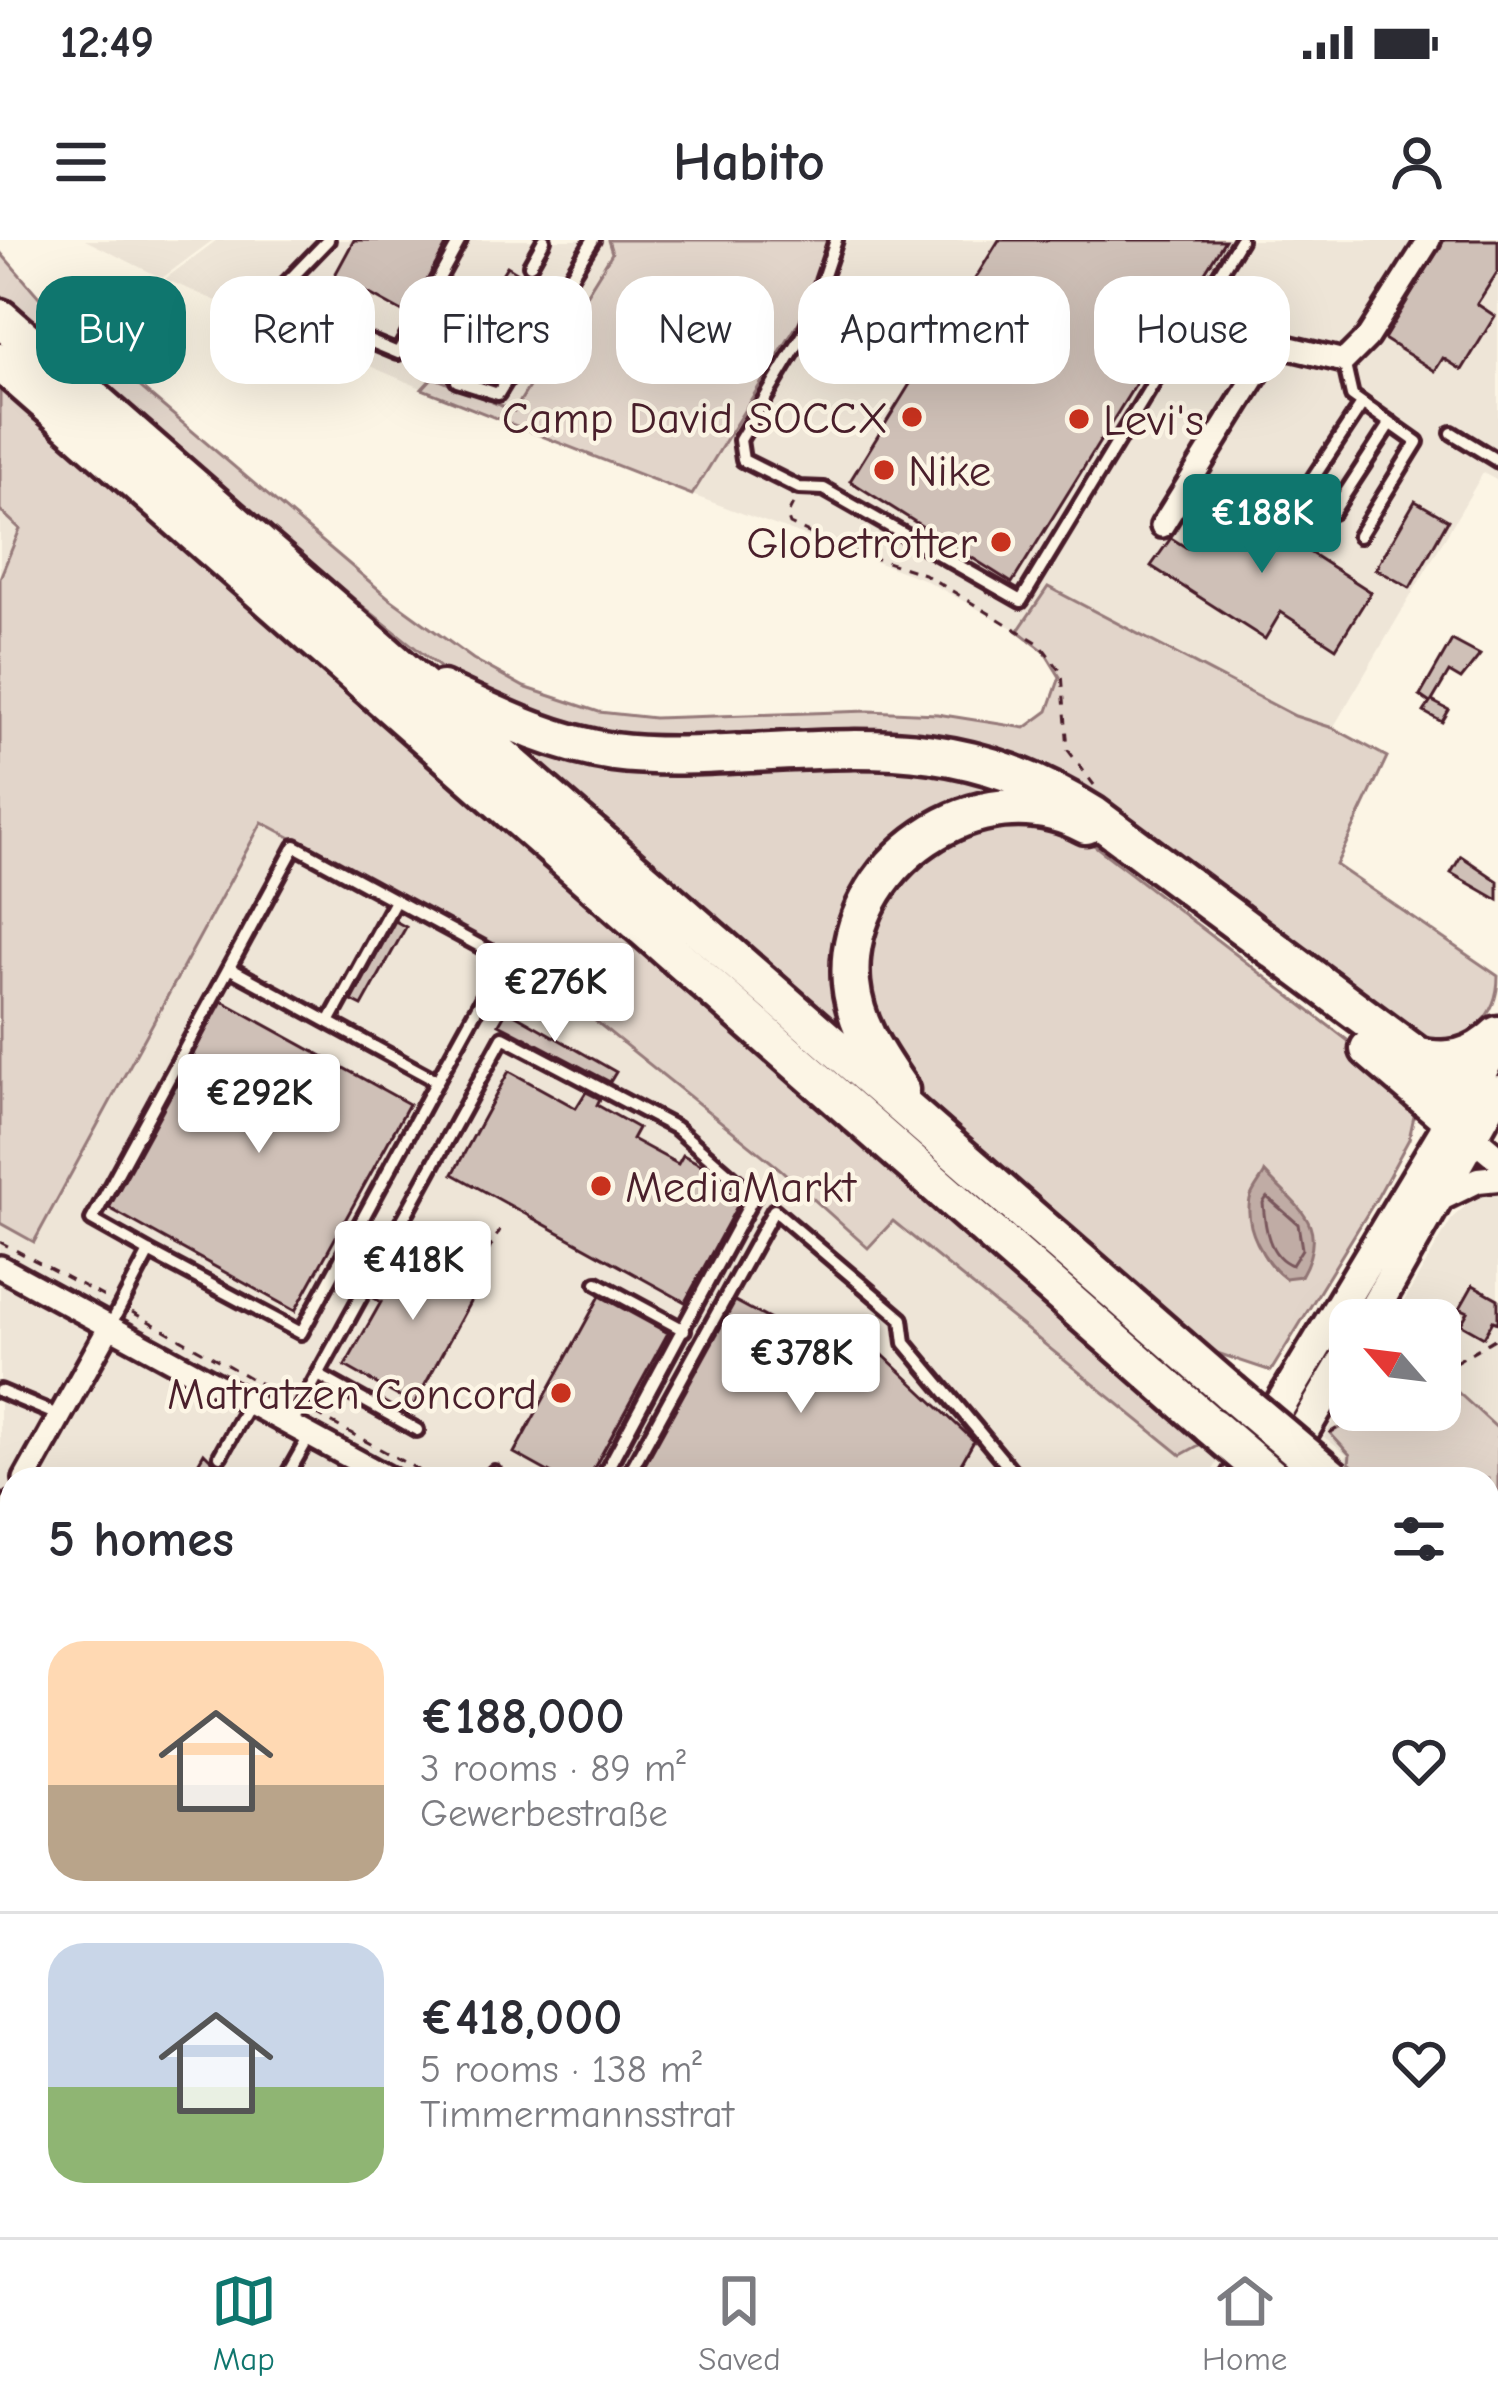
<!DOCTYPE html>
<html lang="en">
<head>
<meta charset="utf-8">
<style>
  body { margin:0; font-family:"Comic Neue",sans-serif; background:#f2f2f3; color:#2b2b33; height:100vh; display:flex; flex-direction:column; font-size:45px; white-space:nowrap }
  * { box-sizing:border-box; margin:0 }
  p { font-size:39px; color:#7c7c81 }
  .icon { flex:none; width:66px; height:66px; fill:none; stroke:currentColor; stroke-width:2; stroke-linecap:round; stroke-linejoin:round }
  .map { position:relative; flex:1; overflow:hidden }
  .drawer { position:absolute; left:0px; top:1227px; width:1500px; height:771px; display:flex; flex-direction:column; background:#fff; border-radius:36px 36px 0 0; box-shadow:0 12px 48px #0002 }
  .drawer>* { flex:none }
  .hud { position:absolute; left:36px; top:36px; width:1428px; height:108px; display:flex; gap:24px }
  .needle { width:78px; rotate:298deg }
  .buttons { position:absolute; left:1329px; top:1059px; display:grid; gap:24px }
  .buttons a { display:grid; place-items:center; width:132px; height:132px; border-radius:24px; background:#fff; box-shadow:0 12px 48px #0002; font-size:60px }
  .price { position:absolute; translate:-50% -102px; padding:0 27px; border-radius:12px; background:#fff; color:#222; font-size:39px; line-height:78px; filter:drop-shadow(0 3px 6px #0008) }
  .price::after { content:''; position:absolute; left:50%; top:72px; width:36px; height:27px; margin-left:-18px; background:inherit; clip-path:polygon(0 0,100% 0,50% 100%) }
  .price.current { background:#0f766e; color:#fff }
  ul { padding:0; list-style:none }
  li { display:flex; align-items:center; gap:36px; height:300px; padding:0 48px }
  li+li { border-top:3px solid #e1e1e2 }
  li span { display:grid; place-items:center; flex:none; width:336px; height:240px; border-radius:36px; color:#555 }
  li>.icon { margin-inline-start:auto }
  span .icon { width:144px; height:144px; fill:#fffc; stroke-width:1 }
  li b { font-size:51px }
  h2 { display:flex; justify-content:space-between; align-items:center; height:144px; padding:0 48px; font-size:51px }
  .pill { padding:0 42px; border-radius:36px; background:#fff; box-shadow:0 12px 48px #0002; font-size:42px; line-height:108px }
  .pill.current { background:#0f766e; color:#fff }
  .status { display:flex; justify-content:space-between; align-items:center; height:84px; padding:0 60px; background:#fff; direction:ltr }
  .status svg { height:33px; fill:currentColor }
  header { display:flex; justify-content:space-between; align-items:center; height:156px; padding:0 48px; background:#fff; font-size:54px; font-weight:700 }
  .tab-bar { display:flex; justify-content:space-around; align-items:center; height:168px; border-top:3px solid #e1e1e2; background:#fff; font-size:33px; color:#7c7c81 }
  .tab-bar a { display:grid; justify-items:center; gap:6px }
  .tab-bar .current { color:#0f766e }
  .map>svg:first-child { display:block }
  .built { fill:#eee5d7 }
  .green { fill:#e2d5ca; stroke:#967a7a; stroke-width:3; fill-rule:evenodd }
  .water { fill:#c0aca5; stroke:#917474; stroke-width:3 }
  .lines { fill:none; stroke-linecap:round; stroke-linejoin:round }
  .shore { stroke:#79575c; stroke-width:3 }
  .building { fill:#cfc0b7; stroke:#4a1f2b; stroke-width:3 }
  .service-casing { stroke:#4a1f2b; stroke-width:20 }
  .minor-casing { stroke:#4a1f2b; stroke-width:30 }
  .tertiary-casing { stroke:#4a1f2b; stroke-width:33 }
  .primary-casing { stroke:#4a1f2b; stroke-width:39 }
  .motorway-casing { stroke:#4a1f2b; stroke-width:45 }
  .path { stroke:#4a1f2b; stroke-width:3; stroke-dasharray:9 9; stroke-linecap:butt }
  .service { stroke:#fcf5e5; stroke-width:10 }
  .minor { stroke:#fcf5e5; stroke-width:21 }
  .tertiary { stroke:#fcf5e5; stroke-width:24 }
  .primary { stroke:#fcf5e5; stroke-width:30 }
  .motorway { stroke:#fcf5e5; stroke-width:36 }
  .rail { stroke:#4a1f2b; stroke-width:4.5; stroke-dasharray:18 9; stroke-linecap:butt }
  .motorway-bridge-casing { stroke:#4a1f2b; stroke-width:45; stroke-linecap:butt }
  .motorway-bridge { stroke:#fcf5e5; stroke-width:36 }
  .poi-dot { fill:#c8321e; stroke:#fcf5e5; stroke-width:4.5 }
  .labels { text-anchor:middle; stroke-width:9; stroke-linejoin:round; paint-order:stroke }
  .poi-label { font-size:45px; fill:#4a1f2b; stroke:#fcf5e5; text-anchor:end }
</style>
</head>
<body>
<div class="status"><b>12:49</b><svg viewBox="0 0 49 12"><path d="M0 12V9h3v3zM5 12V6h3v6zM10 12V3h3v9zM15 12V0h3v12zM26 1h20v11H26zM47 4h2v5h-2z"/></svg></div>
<header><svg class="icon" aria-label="menu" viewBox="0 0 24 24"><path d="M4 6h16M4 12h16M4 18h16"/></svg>Habito<svg class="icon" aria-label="person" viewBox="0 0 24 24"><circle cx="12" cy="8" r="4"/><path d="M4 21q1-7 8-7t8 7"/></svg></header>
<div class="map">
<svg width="1498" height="1997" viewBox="0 0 1498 1997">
  <rect width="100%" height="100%" fill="#fcf5e5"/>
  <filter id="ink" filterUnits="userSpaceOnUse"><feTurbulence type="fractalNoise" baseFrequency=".00833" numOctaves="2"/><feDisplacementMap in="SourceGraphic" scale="24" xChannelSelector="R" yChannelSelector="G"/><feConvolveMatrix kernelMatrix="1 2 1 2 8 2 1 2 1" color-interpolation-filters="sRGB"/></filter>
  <g filter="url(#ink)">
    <path class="built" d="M85 0H213L162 38Z
      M217 0H608L612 13 506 184 165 39Z
      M828 0H1498V241L1483 233 1333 488 1295 476 1048 347 1018 391 923 339 692 255 802 77Z
      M0 270 20 289 113 317 1181 1214 1201 1204 1219 1220 1208 1239H12V1526L0 1520Z
      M1498 953V1354L1488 1346V1239H1359L1342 1225 1347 1215 1324 1197 1350 1153V1170H1440V1080H1393L1453 977 1475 958Z
      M1488 1887 1498 1894V1997H898L879 1986H1488Z"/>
    <path class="green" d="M608 0H828L802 77 692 255 422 149 433 137 514 171 612 13Z
      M0 12 52 72 389 358 473 419 524 447 599 472 654 478 869 471 937 474 1025 488 1048 471 1060 437 1044 411 1018 391 1048 347 1295 476 1333 488 1387 517 1336 625 1498 736C1498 781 1468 797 1429 810L1014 525 598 502 471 452 360 364 0 54Z
      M0 144 1201 1204 1181 1215 893 981 868 1008 780 929 522 722 262 582 34 1002 0 983V338L20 289 0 270Z
      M486 478 509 490 960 525 1033 564 875 629 860 807Z
      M977 582 1073 589 1377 823 1421 865 1414 876 1409 899 1378 956 1271 1131 1214 1112 929 862 894 825 860 748 885 647ZM1265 933 1292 962 1285 1038C1244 1007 1257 977 1265 933Z
      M1440 1136 1498 1189V1346L1488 1338V1239H1369L1349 1223 1350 1215 1330 1193 1373 1170H1440Z
      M1488 1447 1498 1455V1852L1488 1849Z
      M433 1986H695L715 1997H431Z"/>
    <path class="water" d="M1265 933C1299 969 1330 985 1301 1036L1285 1038C1264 1022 1244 988 1250 959 1252 951 1261 940 1265 933Z"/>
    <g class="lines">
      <path class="shore" d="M1267 957 1298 984 1302 1009 1292 1025C1268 1016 1265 987 1263 963Z"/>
    </g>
    <path class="building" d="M354 0H449L408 75 335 35Z
      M999 0H1225L1012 343 850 241Z
      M1444 0H1498V31L1477 64 1495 76 1462 130 1443 118 1435 131 1384 99Z
      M507 26 536 44 481 131 452 113Z
      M1221 255 1371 352 1336 408 1281 372 1265 399 1151 326 1171 298 1187 308Z
      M1415 261 1448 280 1410 348 1376 329Z
      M1452 400 1480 415 1461 439 1449 432 1432 461 1449 470 1442 482 1424 472 1430 463 1420 456Z
      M1461 616 1498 641V660L1451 633Z
      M395 681 406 687 362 766 352 761Z
      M222 761 409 864 295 1071 109 968Z
      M507 770 616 832 610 842 499 784Z
      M509 831 576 868 586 852 600 859 597 865 638 888 632 899 678 924 683 915 707 928 728 946 725 950 741 959 685 1062 453 934Z
      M414 1003 482 1040 414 1165 345 1126 381 1062 372 1057 386 1032 395 1037Z
      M1473 1045 1498 1059V1083L1493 1081 1484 1097 1461 1084 1468 1072 1460 1068Z
      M600 1056 668 1093 588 1239H561L514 1213Z
      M735 1061 782 1086 778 1094 848 1132 858 1114 877 1125 883 1115 974 1201 957 1231 966 1239H637Z
      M204 1213 216 1225 225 1224 252 1239H189Z"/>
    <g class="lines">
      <g class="service-casing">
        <path id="service" d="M328 0 270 60 398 113 460 0
          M836 0 805 92 740 200 743 220 799 248 824 249 1021 361 1240 0
          M530 25 544 0
          M1344 121 1352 156 1417 202 1359 296
          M457 141 498 154 593 0
          M1452 193 1498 221
          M1306 249 1362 164
          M1333 272 1391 183
          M329 782 395 661
          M149 1012 92 980 295 606 504 719 437 841
          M597 1043 684 1090
          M110 1086 149 1012 301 1093 437 841 229 728
          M318 1135 417 1190
          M0 1151 60 1176
          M291 1184 503 797 676 888 754 956 602 1239
          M220 1216 250 1162
          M285 1239 310 1195
          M489 1239 494 1232
          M626 1239 774 970 902 1079 905 1103 1016 1236 1014 1239
          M1488 1952 1498 1957"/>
      </g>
      <g class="minor-casing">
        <path id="minor" d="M1162 286 1268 116 1286 107 1344 121 1367 98 1429 0
          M0 1027 390 1239
          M25 1239 110 1086
          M6 1306 3 1280 12 1264
          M0 1985 12 1981
          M219 1986 238 1997
          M914 1986 934 1997"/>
      </g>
      <g class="tertiary-casing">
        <path id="tertiary" d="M1474 898 1498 918
          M1439 959 1478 940 1498 938"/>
      </g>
      <g class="primary-casing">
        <path id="primary" d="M1368 1080 1498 851
          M1236 1239 1498 803
          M1275 1239 1350 1111
          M800 1997 806 1986
          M824 1997 831 1986"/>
      </g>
      <g class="motorway-casing">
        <path id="motorway" d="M0 78 1230 1152
          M0 122 1211 1186
          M442 450C498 476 551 503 613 512 659 518 705 515 750 513 885 506 975 500 1093 575L1468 854
          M1369 809 1452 880
          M1415 816C1448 824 1473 819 1498 795
          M900 850C877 816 855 786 851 743 841 624 980 527 1086 585
          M1488 1372 1498 1380
          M1488 1417 1498 1426
          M1488 1873 1498 1877"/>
      </g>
      <path class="path" d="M793 264 787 276 790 284 836 306 924 334 1040 404 1062 433 1068 510 1094 545
        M0 1002 108 1059
        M479 1028 500 990
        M132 1072 286 1158
        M1440 1131 1498 1097
        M316 1174 435 1239
        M1329 1193 1370 1170
        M0 1791 12 1785
        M103 1986 105 1997
        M397 1986 416 1997
        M543 1986 557 1997
        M368 1997 382 1986
        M478 1997 485 1986"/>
      <use href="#service" class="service"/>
      <use href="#minor" class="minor"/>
      <use href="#tertiary" class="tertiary"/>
      <use href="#primary" class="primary"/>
      <use href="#motorway" class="motorway"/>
      <path class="rail" d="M0 1585 12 1591
        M731 1986 751 1997"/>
      <g class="motorway-bridge-casing">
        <path id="motorway-bridge" d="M1230 1152 1333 1239
          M1211 1186 1273 1239"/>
      </g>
      <use href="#motorway-bridge" class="motorway-bridge"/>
    </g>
  </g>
  <g class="poi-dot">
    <circle cx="912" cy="177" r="12"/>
    <circle cx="1079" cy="179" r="12"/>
    <circle cx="884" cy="230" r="12"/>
    <circle cx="1001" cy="302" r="12"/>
    <circle cx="601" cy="946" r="12"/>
    <circle cx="561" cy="1153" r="12"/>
  </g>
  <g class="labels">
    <g class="poi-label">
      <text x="888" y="193">Camp David SOCCX</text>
      <text x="1103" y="195" text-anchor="start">Levi's</text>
      <text x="908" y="246" text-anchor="start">Nike</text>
      <text x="977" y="318">Globetrotter</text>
      <text x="625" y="962" text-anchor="start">MediaMarkt</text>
      <text x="537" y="1169">Matratzen Concord</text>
    </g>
  </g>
</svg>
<div class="buttons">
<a><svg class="needle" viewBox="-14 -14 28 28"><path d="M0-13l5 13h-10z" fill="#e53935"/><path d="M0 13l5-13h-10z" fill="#7c7c81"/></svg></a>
</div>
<b class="price current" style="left:1262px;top:336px">€188K</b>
<b class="price" style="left:555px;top:805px">€276K</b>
<b class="price" style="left:259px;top:916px">€292K</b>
<b class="price" style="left:413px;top:1083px">€418K</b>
<b class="price" style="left:801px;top:1176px">€378K</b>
<div class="hud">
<a class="pill current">Buy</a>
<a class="pill">Rent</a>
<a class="pill">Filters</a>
<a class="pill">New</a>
<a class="pill">Apartment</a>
<a class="pill">House</a>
</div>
<section class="drawer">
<h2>5 homes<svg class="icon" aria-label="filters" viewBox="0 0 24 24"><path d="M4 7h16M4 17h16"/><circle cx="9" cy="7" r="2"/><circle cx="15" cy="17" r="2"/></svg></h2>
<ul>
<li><span style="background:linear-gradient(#ffd9b3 60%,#b9a48a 0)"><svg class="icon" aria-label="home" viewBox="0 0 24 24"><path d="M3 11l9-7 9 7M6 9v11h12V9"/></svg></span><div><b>€188,000</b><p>3 rooms · 89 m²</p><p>Gewerbestraße</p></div><svg class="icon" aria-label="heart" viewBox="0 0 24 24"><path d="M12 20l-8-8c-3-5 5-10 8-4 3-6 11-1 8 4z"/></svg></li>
<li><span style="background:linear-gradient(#c9d6e8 60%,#8fb573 0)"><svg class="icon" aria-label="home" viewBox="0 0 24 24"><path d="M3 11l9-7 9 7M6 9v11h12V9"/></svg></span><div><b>€418,000</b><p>5 rooms · 138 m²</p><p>Timmermannsstrat</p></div><svg class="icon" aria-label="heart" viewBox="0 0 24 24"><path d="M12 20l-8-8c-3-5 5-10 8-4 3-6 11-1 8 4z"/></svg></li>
</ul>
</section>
</div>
<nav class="tab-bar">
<a class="current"><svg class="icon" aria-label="map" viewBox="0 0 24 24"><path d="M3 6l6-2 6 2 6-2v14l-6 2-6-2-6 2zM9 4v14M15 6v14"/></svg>Map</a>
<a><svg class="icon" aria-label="saved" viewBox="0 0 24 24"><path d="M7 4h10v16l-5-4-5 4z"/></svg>Saved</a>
<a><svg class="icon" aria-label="home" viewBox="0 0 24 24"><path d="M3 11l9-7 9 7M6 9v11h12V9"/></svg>Home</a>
</nav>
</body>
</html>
